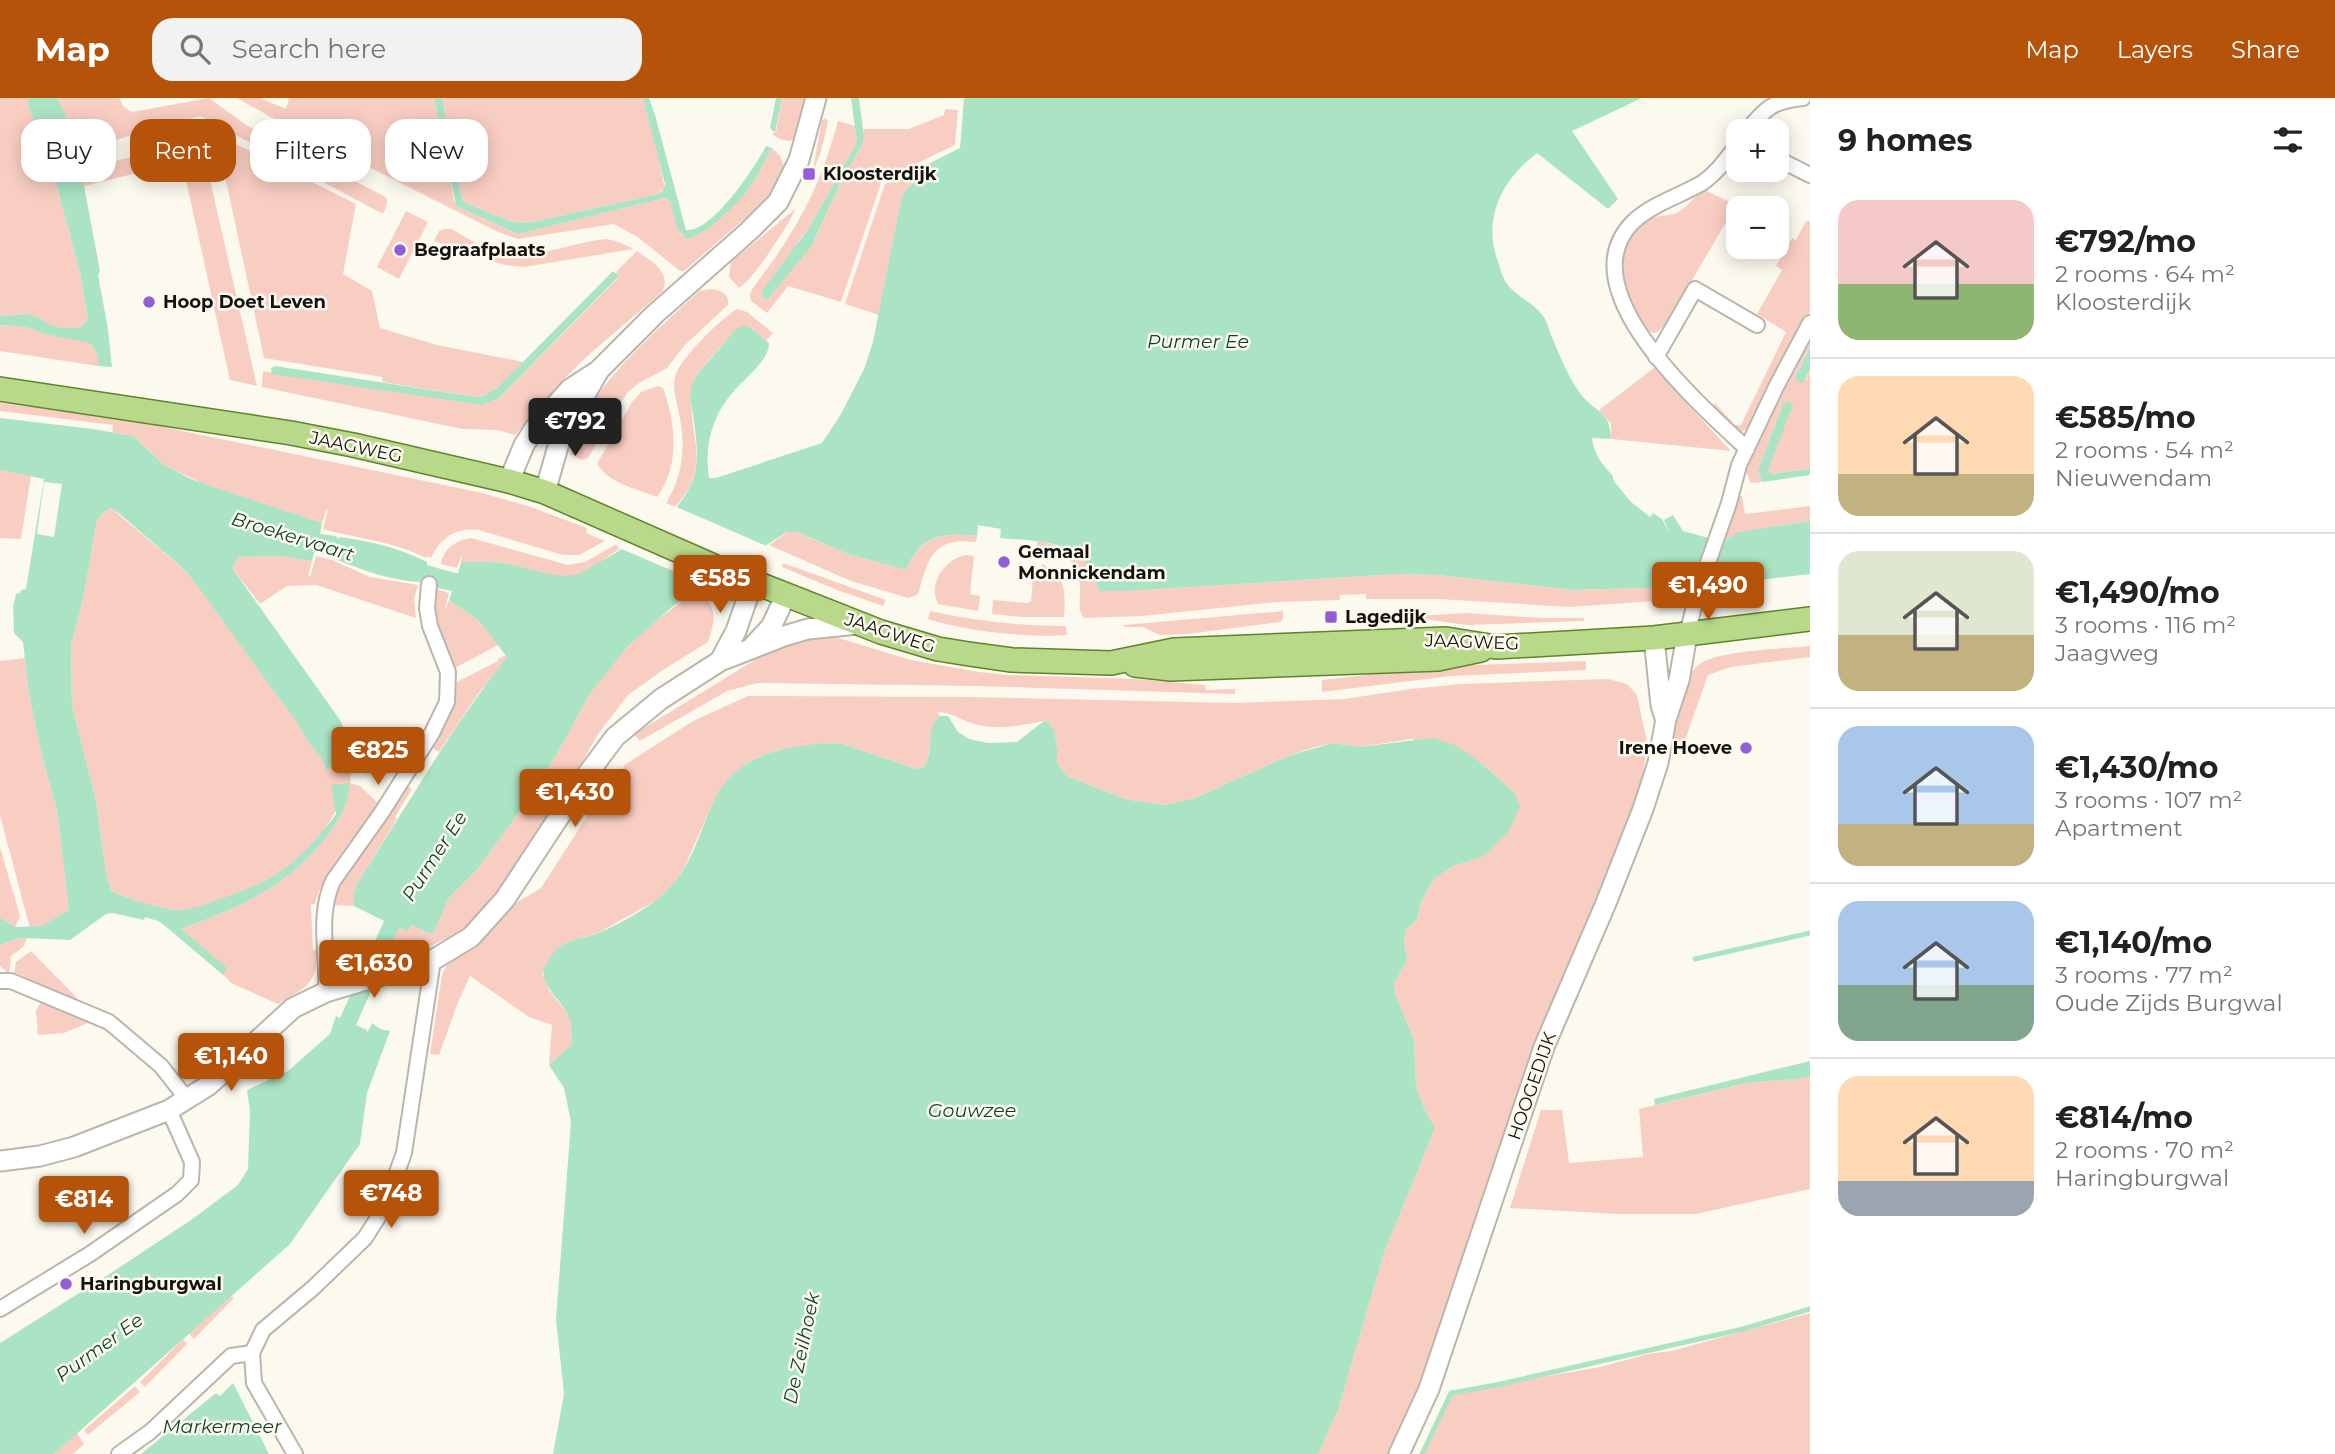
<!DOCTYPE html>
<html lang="en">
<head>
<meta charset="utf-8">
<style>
  body { margin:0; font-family:Montserrat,sans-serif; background:#f2f2f2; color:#222; height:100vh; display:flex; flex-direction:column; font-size:26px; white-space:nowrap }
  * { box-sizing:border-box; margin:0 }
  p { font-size:23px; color:#767676 }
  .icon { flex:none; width:38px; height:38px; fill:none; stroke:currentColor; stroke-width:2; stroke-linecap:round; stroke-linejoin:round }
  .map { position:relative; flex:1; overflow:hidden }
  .drawer { display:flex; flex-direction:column; background:#fff; width:525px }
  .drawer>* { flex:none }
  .hud { position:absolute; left:21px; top:21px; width:665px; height:63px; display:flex; gap:14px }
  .controls { position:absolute; left:1726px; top:21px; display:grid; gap:14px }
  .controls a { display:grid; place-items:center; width:63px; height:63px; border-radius:14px; background:#fff; box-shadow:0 4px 18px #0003; font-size:35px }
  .price { position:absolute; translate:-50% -60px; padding:0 16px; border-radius:7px; background:#b45309; color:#fff; font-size:23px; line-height:46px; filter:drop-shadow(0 2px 4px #0008) }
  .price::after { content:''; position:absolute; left:50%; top:42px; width:21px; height:16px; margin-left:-10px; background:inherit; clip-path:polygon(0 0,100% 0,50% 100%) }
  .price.on { background:#222; color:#fff }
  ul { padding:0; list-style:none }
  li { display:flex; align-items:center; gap:21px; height:175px; padding:0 28px }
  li+li { border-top:2px solid #e0e0e0 }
  li span { display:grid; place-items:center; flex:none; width:196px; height:140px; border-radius:21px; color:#555 }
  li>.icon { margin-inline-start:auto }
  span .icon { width:84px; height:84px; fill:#fffc; stroke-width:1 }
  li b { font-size:30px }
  h2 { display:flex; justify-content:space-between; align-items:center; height:84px; padding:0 28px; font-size:30px }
  .pill { padding:0 24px; border-radius:21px; background:#fff; box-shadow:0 4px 18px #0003; font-size:24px; line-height:63px }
  .pill.on { background:#b45309; color:#fff }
  header { display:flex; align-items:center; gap:42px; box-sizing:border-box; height:98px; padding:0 35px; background:#b45309; color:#fff }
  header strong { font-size:33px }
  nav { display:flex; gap:38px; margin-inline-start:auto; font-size:24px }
  .search { width:490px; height:63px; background:#f2f2f2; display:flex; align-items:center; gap:18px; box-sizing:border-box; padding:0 24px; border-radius:21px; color:#767676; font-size:26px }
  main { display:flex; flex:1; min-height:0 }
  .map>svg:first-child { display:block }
  .green { fill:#f9cec2 }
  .water { fill:#abe4c5; fill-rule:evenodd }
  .pier { fill:#fcfaef }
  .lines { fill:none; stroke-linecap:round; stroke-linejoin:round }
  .stream { stroke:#abe4c5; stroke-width:5 }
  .minor-casing { stroke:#b9b7ad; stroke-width:18 }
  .tertiary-casing { stroke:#b9b7ad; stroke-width:23 }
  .primary-casing { stroke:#60832c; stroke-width:26 }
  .minor { stroke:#fff; stroke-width:14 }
  .tertiary { stroke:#fff; stroke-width:19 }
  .primary { stroke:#b8d98a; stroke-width:23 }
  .poi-dot { fill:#925dd6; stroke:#fcfaef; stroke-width:2.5 }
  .labels { text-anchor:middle; stroke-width:5; stroke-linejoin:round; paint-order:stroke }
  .poi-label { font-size:18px; font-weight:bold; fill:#13120f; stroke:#fcfaef; text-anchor:start }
  .street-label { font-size:18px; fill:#13120f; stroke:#fcfaef }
  .water-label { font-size:19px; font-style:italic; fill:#103e29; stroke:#fcfaef }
</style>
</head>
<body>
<header>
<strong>Map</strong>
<div class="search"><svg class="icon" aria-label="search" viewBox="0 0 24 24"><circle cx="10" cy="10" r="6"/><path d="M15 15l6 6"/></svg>Search here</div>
<nav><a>Map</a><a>Layers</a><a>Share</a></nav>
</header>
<main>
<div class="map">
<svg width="1810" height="1356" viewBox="0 0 1810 1356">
  <rect width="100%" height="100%" fill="#fcfaef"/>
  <path class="green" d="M0 0H26L57 89 80 175 88 222 79 230H61L48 226 38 219 26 216 0 218Z
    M58 0H119L124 9 132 14 209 0 246 27 382 97 386 100C388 105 386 110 383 116L200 18 80 52Z
    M237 0H260L286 11 289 0H434L445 52 454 103 458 109 518 136 665 100 670 103 682 137 687 141C704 139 738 103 750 89 758 77 765 63 772 50L780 58 784 68 773 90 764 104 684 173H680L639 140 614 126 518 141 498 134 285 27Z
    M442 0H643L653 33 665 91 654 97 528 125 512 124 466 105 462 100Z
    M782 0H807L796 41C787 45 780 42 772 36L776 34Z
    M945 11 958 12 955 47 882 82 841 204 788 188 767 215 751 203 750 197 752 191C795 135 820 92 838 23L855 28 857 44 809 130 798 144 803 159 814 143 842 82 862 47 864 31H909L944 17Z
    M826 20 828 24 821 53 812 77 821 27 822 22Z
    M216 36 356 106 343 176 372 193 380 230 437 247 523 264C510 277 496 297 476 299L383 284 382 279 264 260Z
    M199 42 203 51 257 288 230 282 182 64 84 88 79 72Z
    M932 64 902 97 879 217 845 206 885 86Z
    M1705 92 1736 107 1667 225 1656 235 1650 234C1641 226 1636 212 1631 202 1617 174 1620 129 1655 119 1662 117 1669 118 1676 115 1689 109 1693 98 1705 92Z
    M795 111C790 126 752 183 739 190L729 179 731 164Z
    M406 113 428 124 399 181 377 169Z
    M1806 123H1810V214L1746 332 1740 334 1712 308 1715 305 1735 327H1741L1786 234 1757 216 1782 172 1776 168 1792 140 1796 142Z
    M444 131H451C466 139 483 151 500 155 535 163 571 144 606 141L616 143 634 151 524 169 504 167 434 143 439 133Z
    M637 153C651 163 671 173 663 193L585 260 562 283 515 337 497 332 462 331 262 289 263 273 481 307 498 301 618 180 616 174Z
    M712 191C721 192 730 196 728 207L685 247 667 270 639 285 627 295 588 360 582 362 570 356C576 300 659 231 699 193Z
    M737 211 747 214 773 235 766 243 747 227C733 232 729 241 719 251 711 259 700 270 696 281 679 328 719 361 675 409L666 405C683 379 686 347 679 316 677 304 672 291 675 279 680 260 720 222 737 211Z
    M0 227 26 229 44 236 85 243 92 247 98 258V268L0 253Z
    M1810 234V250L1796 278 1806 282 1810 271V371L1771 376 1768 372 1783 306 1758 372 1762 384 1751 385 1745 372 1753 352Z
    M1654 270 1731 353 1611 341V326L1599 312Z
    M658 288 663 290C676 324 680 369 657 399 637 391 610 386 597 366L632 304 641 294Z
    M0 305 115 319 478 394 528 408 587 430 586 435 605 443 579 457H563L479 432C456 429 441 439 431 460L427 458 426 460C393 443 358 441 323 431L328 412H326L322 425 205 387 163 366 133 338 112 334 113 327 0 313Z
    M0 372 31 378 21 441 0 440Z
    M1738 397 1742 398 1745 416 1810 408V423L1739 434 1723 444Z
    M111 410 187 474 302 630C305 646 323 655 326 671L353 663 350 685 360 688 379 706C359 734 322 774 315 806H311L313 852H317C318 887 304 890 278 906L231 885 181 831C237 810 284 791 323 743 338 725 348 709 349 685 321 750 293 775 227 799 212 804 196 812 180 812 160 813 137 802 117 796L111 792 106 776 96 702 72 608 71 548 84 496 97 422 104 414Z
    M788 434H796L848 456 906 472C921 437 942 434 977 438L976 444C934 439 928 459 919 494L917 497 908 500 851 483 769 447Z
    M471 440 568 467 585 464 615 447 621 450C606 459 587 477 569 479 549 480 529 470 510 466 493 463 477 463 461 464L462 456 457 470 441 466C443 451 456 442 471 440Z
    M1037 443C1070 449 1092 456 1099 492L1128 493 1398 476 1437 477 1573 492 1677 489 1679 487H1692L1688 498 1684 501 1569 509 1438 501H1366V496L1340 497V502L1277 504 1142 518 1084 520C1078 513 1080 507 1080 498 1082 465 1068 454 1037 451Z
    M966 457 974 458 970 496 980 498 978 513 938 506C927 486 946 460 966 457Z
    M280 458 312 463 308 478 310 479 316 458 332 462 370 479 418 487 414 501 416 520 316 487 287 488 260 506 232 470 239 459Z
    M783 465 886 502 883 508 837 492 782 469Z
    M1042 466C1066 476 1066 496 1064 519H1023L992 516 993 502 1028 505 1031 503 1034 470H1041Z
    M700 489C716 515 717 515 708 544L666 570 628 597 598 636 574 679 485 811 459 834 425 851 384 864 399 830 411 827 431 836 434 834 449 800 476 773 513 723 557 656 589 597 609 570 627 549 656 523Z
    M436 491 449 495 444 514 449 502 479 523 498 547 455 570C443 543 429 521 436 491Z
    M930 513C975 523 1020 528 1066 528L1067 537C1029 540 964 533 928 521Z
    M1283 513V521L1280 524 1188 536 1160 537 1143 529H1124V527Z
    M1466 515 1543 520H1584V523L1467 527 1416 520 1417 518Z
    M832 538 911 562 979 574 1009 577 1136 581 1205 587 1206 592 1235 591V596L976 588 758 585 727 593 640 643 634 636 781 546 794 539Z
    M1810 548V559L1731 569 1708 577 1684 645 1673 641C1678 622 1680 600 1687 582 1690 576 1695 569 1701 565 1722 552 1784 551 1810 548Z
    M506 557 508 559 478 596 439 654 432 650 449 616 457 584 498 563V561Z
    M25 560 29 596 42 658 57 712 69 812 45 828 31 829 29 827 0 717V563Z
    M1586 563V572L1451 578 1322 594V582L1447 568Z
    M1608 581 1627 586 1637 597 1647 644 1643 682 1617 754 1551 908 1422 1285 1390 1356H1318L1338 1312 1384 1155 1435 1030 1424 1010 1416 988 1414 942 1396 898 1394 886 1407 862 1404 843 1406 832 1417 821 1421 804 1433 782 1453 768 1483 759 1514 694 1480 664 1412 641 1359 649 1333 645 1315 649 1288 658 1195 700 1165 707 1125 701 1067 678 1057 665V650L1054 631 1048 624 1044 623C1023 627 999 632 978 627 963 624 953 614 937 614L940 618C925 630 934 654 924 669L917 671 843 646 830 645 779 652 758 659 745 666 710 711 684 770 673 787 657 802 600 834 572 843 548 864 542 874 549 892 570 919 572 946 549 967 552 927 529 919 470 878 457 907 439 957 430 956 442 877 446 868 487 836 516 805 541 790 599 700 626 666 693 623 748 598 972 599 1232 605 1344 601 1411 591 1461 586Z
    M406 687 412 691 395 719 397 721 358 784 354 795V808L330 807 334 794Z
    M0 749 20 818 15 829 0 819Z
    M27 840 23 849 11 858 9 876 0 868V847L16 841Z
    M31 853 79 902 71 901 17 875 14 877 16 864Z
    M41 903 90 924 64 935 38 937 36 913Z
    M1810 978V1091L1696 1116H1618L1510 1110 1541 1012H1562L1569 1065 1643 1059 1639 1011 1746 985 1797 981Z
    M231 1198 234 1200 194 1241 189 1235Z
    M1810 1215V1356H1420L1451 1295 1600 1269 1648 1256 1671 1253Z
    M183 1241 187 1246 145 1289 140 1284Z
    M135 1288 140 1294 88 1337 84 1332Z
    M77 1335 84 1346 73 1356H54Z"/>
  <path class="water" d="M26 0H58L80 52 79 72 84 88 100 173 98 177 108 231 112 269 98 268V258L92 247 85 244 44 236 26 229 0 227V218L26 216 38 219 48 226 61 230H79L88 222 80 175 57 89Z
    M434 0H442L462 101 466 105 512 124 528 125 654 97 663 93 665 86 643 0H649L655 17 686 132C712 135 755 69 766 48L772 50C765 63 758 77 750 89 739 104 704 140 686 141L677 129 670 103 665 100 518 136 456 108Z
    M776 0H782L775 35 770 30Z
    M851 0H859L864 38 862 47 842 82 811 149 767 202 762 198V193L809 130 857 44Z
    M964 0H1642L1572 33 1618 101 1608 111 1537 55C1503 81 1483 118 1497 161 1500 169 1502 179 1507 186 1517 199 1534 205 1543 218 1547 223 1549 231 1551 237 1560 258 1569 282 1583 299 1599 316 1610 314 1611 341L1592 340C1594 357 1602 366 1613 378V382L1631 404 1650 419 1653 415 1662 421 1670 435 1664 422 1673 417 1683 433 1723 444 1738 434 1810 423V476L1718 487H1679L1678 489 1573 492 1437 477 1398 476 1128 493H1099C1089 441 1043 444 1000 440L1001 431 978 427 977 438C942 434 920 437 906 472L848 456 797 434H787L700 489 673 508 627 549 589 597 557 656 513 723 476 773 449 800 434 834 431 836 411 827 408 833 399 830 356 927 367 932V935L372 925 380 931 390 933 367 995 360 1046 290 1146 54 1356H0V1245L111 1175 191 1122 238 1087 248 1071 250 1012 247 992 288 973 330 936 336 918 340 920 384 823 354 808V795L358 784C407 708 451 630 507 559L479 523 449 502 452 493 438 490 423 482 419 484C389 482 361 472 333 460L334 457 320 456 315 452 312 463 280 458 239 459 232 470 340 622 351 646 353 663 326 671C323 655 305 646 301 630L187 474 121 417 111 410 104 414 97 422 84 496 71 548 72 608 96 702 106 776 111 792 117 796C136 802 156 810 175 812 191 813 208 805 223 800 279 780 293 769 331 723L336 716 331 687 350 685C348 709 338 725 323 743 284 791 237 810 181 831L227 870 223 877 164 827 158 823 145 819 144 822 113 815 106 816 70 842 26 840 16 841 0 847V819L15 829 42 828 69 812 57 712 42 658 29 596 23 544 14 535 13 508 16 496 20 495 21 492 26 491 44 381 0 372V320L93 331 133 338 163 366 193 382 322 425 320 436 336 438 338 441 340 439C371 443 399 450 427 464V467L455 475H458L461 464C477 463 493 463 510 466 533 471 555 482 579 476 618 452 672 430 691 386 701 365 696 339 693 317 692 309 689 298 691 290 696 274 712 259 723 247 731 238 734 229 747 227L769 245C769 263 745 280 734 293 712 317 704 348 709 380H716L822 345 841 316 864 271 873 244 902 97 932 64 960 50ZM44 384 62 386 54 439 37 436Z
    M613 173 618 177V179L498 301 481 307 272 276 271 270 275 268 476 299 483 298 497 290Z
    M1810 250V271L1804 284 1800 285 1795 281 1796 278Z
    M1789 303 1793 307 1768 372 1771 376 1810 371V377L1762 384 1758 372 1783 306Z
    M940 618H948L958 634 969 641 988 645 1017 644 1044 623 1048 624 1054 631 1057 650V665L1067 678 1125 701 1165 707 1195 700 1288 658 1333 645 1359 649 1432 640 1455 647 1480 664 1514 694 1520 709 1508 734 1483 759 1453 768 1433 782 1421 804 1417 821 1406 832 1404 843 1407 862 1394 886 1396 898 1414 942 1416 988 1424 1010 1435 1030 1384 1155 1338 1312 1318 1356H553L564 1296 556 1221 571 1024 564 990 549 967 572 946C571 937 572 925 568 917 559 900 544 891 543 872 547 865 552 855 558 850 569 841 585 840 598 835 616 828 644 812 659 800 720 749 689 669 789 650 807 647 825 644 843 646L917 671 924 669C935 653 924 630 940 618Z
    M1810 963V978L1797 981 1746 985 1655 1007 1654 1001Z
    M233 1285 269 1356H141L216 1295 220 1298Z"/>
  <path class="pier" d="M672 407 771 450 708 488 617 449 652 427Z"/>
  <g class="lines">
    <path class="stream" d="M1695 861 1810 835
      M1422 1356 1451 1295 1496 1287 1743 1231 1810 1211"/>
    <g class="minor-casing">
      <path id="minor" d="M1747 33C1765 10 1773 3 1803 0
        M1738 46C1727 60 1717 75 1702 85 1680 98 1651 106 1632 125 1567 193 1702 308 1747 351
        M1776 60 1810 77
        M1656 259 1695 191 1757 227
        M1687 537 1697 496 1729 405 1739 367 1776 289 1810 225
        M0 883H11L109 924 161 968 187 1001
        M326 894C328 856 317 818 333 783L382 714 432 635 447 604 448 574 430 528 427 510 429 486
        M0 1211 90 1156 177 1096 191 1082 192 1064 169 1012
        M119 1356 150 1334 231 1258 252 1255
        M295 1356 254 1285 252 1255 263 1232 313 1190 365 1140 384 1110 404 1055 433 862"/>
    </g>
    <g class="tertiary-casing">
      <path id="tertiary" d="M509 383 524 347 535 330 570 291 598 273 655 216 749 133 778 104 799 62 816 0
        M545 394 561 338 598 274
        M1654 540 1661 607 1665 620
        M753 548 771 529 786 497
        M720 563 736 533 753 484
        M0 1063 40 1058 74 1049 169 1012 209 987 293 910 326 894 433 862 471 839 505 801 586 678 615 639 661 601 720 563 784 538 808 531 858 526
        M1399 1356 1429 1291 1544 949 1606 805 1643 711 1658 665 1666 621 1679 582 1687 537"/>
    </g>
    <g class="primary-casing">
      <path id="primary" d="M0 291 291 335 353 347 509 383 545 394 718 470 881 534 938 551 969 556 1012 562 1111 565 1174 552 1446 541 1496 549 1654 540 1810 521
        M1135 567 1171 571 1438 561 1481 552"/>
    </g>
    <use href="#minor" class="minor"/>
    <use href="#tertiary" class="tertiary"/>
    <use href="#primary" class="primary"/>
  </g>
  <g class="poi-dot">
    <rect x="802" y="69" width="14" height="14" rx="3.5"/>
    <circle cx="400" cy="152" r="7"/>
    <circle cx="149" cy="204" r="7"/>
    <circle cx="1004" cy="464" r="7"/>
    <rect x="1324" y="512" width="14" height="14" rx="3.5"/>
    <circle cx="1746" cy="650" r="7"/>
    <circle cx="66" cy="1186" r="7"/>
  </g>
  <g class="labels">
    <g class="poi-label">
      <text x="823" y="82">Kloosterdijk</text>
      <text x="414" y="158">Begraafplaats</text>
      <text x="163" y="210">Hoop Doet Leven</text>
      <text x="1018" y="460">Gemaal<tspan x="1018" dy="21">Monnickendam</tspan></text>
      <text x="1345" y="525">Lagedijk</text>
      <text x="1732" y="656" text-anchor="end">Irene Hoeve</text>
      <text x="80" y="1192">Haringburgwal</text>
    </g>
    <g class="street-label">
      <text transform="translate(356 349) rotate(12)" y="6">JAAGWEG</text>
      <text transform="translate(890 535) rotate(18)" y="6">JAAGWEG</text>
      <text transform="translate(1472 544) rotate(2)" y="6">JAAGWEG</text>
      <text transform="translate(1532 988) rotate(-71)" y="6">HOOGEDIJK</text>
    </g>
    <g class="water-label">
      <text x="1198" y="250">Purmer Ee</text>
      <text transform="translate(293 438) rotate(17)" y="7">Broekervaart</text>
      <text transform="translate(434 758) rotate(-57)" y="7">Purmer Ee</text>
      <text x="972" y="1019">Gouwzee</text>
      <text transform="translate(99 1249) rotate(-36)" y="7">Purmer Ee</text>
      <text transform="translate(801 1250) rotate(-78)" y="7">De Zeilhoek</text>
      <text x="222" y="1335">Markermeer</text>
    </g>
  </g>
</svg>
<div class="controls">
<a>+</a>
<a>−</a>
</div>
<b class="price on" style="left:575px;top:360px">€792</b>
<b class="price" style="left:720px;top:517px">€585</b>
<b class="price" style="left:1708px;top:524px">€1,490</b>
<b class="price" style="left:378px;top:689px">€825</b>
<b class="price" style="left:575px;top:731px">€1,430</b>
<b class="price" style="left:374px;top:902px">€1,630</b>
<b class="price" style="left:231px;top:995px">€1,140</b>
<b class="price" style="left:391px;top:1132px">€748</b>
<b class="price" style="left:84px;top:1138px">€814</b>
<div class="hud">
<a class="pill">Buy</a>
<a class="pill on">Rent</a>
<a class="pill">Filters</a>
<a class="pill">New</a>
</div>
</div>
<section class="drawer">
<h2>9 homes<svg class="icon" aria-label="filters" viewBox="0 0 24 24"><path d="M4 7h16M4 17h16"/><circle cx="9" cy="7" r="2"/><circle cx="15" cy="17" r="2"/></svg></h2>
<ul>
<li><span style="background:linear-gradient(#f6c9c9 60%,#8fb573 0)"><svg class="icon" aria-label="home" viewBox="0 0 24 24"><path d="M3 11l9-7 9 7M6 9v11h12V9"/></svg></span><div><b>€792/mo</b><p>2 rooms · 64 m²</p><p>Kloosterdijk</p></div></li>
<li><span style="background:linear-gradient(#ffd9b3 70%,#c2b280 0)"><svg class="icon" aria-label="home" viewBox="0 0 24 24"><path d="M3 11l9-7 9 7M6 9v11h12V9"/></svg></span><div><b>€585/mo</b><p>2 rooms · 54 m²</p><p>Nieuwendam</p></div></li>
<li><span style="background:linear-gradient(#dfe7d0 60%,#c2b280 0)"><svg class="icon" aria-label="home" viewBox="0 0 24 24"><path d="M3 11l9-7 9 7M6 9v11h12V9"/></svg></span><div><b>€1,490/mo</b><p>3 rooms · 116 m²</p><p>Jaagweg</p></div></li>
<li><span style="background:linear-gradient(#a9c7e8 70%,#c2b280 0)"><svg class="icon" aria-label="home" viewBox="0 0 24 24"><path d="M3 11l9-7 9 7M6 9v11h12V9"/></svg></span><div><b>€1,430/mo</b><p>3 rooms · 107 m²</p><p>Apartment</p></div></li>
<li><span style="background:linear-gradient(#a9c7e8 60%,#7fa58c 0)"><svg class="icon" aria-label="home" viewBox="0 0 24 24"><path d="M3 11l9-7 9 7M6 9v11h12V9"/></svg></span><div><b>€1,140/mo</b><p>3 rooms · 77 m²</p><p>Oude Zijds Burgwal</p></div></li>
<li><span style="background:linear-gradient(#ffd9b3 75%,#9aa5b1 0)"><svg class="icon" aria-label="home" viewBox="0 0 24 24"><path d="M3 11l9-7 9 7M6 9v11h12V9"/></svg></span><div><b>€814/mo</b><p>2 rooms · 70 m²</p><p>Haringburgwal</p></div></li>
</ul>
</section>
</main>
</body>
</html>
